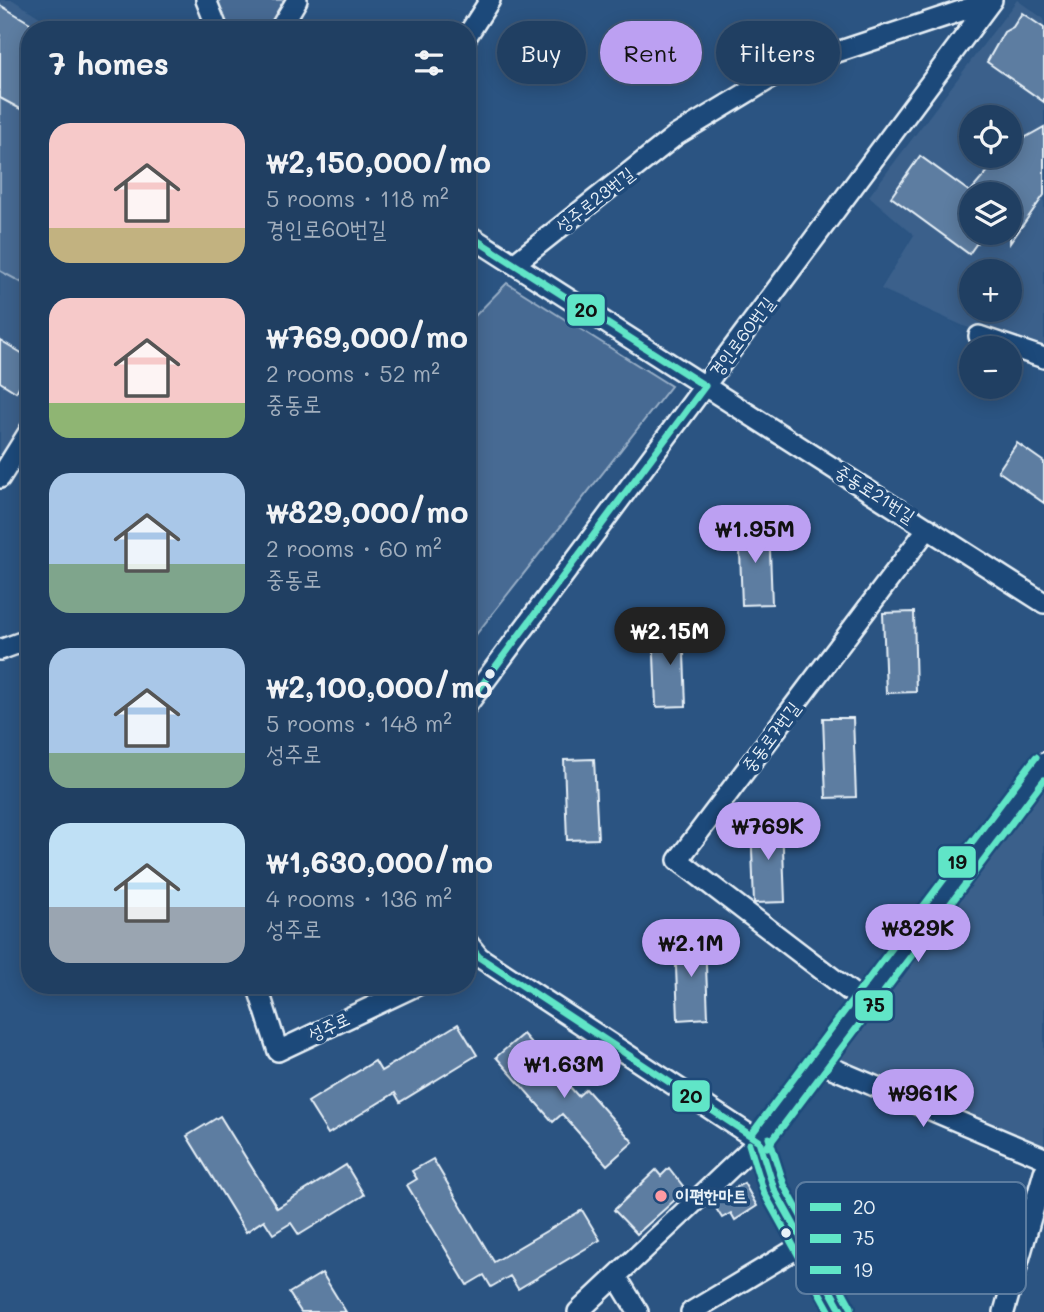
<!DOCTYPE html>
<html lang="en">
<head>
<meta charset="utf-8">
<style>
  body { margin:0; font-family:Mali,"Poor Story",sans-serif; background:#284668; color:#f1f3f6; height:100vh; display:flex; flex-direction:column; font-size:26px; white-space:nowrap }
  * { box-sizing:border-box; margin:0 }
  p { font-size:23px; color:#a2afbe }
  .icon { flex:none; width:38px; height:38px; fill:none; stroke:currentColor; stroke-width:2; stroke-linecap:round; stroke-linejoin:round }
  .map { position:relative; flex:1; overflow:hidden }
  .details { position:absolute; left:21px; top:21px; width:455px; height:973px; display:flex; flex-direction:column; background:#203f62; border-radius:28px; box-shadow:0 4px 18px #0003,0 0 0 2px #3d5877 }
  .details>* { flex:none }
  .banner { position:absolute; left:497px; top:21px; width:441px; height:63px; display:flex; gap:14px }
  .tools { position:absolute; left:959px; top:105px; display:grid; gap:14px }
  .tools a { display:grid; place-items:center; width:63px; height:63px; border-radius:50%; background:#203f62; box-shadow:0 4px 18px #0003,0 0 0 2px #3d5877; font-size:35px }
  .price { position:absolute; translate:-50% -60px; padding:0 16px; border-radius:24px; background:#bca0f2; color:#111; font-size:23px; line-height:46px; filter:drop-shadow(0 2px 4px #0008) }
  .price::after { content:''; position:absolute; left:50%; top:42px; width:21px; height:16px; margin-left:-10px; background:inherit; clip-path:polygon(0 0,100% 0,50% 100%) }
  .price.current { background:#222; color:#fff }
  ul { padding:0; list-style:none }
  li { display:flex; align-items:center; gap:21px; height:175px; padding:0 28px }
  li span { display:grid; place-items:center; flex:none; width:196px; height:140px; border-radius:21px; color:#555 }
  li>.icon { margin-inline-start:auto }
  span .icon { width:84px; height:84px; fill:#fffc; stroke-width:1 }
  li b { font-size:30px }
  h2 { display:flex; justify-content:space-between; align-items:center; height:84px; padding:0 28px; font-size:30px }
  .pill { padding:0 24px; border-radius:32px; background:#203f62; box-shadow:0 4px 18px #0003,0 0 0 2px #3d5877; font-size:24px; line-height:63px }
  .pill.current { background:#bca0f2; color:#111 }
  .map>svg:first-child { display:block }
  .built { fill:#3a608b; fill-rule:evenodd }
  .green { fill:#476b93; stroke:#98aec6; stroke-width:2 }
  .building { fill:#5d7da1; stroke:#e8f1f8; stroke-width:2 }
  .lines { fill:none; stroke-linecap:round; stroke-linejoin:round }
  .minor-casing { stroke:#e8f1f8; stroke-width:24 }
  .minor { stroke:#1f4a7a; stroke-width:19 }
  .bus-1-casing { stroke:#1f4a7a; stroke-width:12 }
  .bus-2-casing { stroke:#1f4a7a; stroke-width:12 }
  .bus-3-casing { stroke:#1f4a7a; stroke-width:12 }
  .bus-1 { stroke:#60e5c7; stroke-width:7 }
  .bus-2 { stroke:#60e5c7; stroke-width:7 }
  .bus-3 { stroke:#60e5c7; stroke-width:7 }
  .bus-dot { fill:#e8f1f8; stroke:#1f4a7a; stroke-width:2.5 }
  .poi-dot { fill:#ff9aa2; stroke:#1f4a7a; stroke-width:2.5 }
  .labels { text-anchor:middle; stroke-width:7; stroke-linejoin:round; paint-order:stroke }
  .street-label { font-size:18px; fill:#e8f1f8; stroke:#1f4a7a }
  .poi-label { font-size:18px; font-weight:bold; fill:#e8f1f8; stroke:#1f4a7a; text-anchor:start }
  .key { fill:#1f4a7a; stroke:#5b7ca0; stroke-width:2 }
  .key-label { font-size:19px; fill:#e8f1f8 }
  .line-badge { stroke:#1f4a7a; stroke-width:2.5 }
  .pale-badge-label { font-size:19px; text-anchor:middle; font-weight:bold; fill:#111 }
</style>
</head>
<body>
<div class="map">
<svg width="1044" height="1312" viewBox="0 0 1044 1312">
  <rect width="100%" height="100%" fill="#2b5482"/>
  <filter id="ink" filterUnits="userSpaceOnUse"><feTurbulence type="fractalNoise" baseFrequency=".0143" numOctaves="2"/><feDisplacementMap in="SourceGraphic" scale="14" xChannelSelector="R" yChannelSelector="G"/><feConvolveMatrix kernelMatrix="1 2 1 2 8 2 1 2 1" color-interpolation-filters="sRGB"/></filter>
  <g filter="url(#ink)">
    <path class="built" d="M0 0H13L60 30H30V410L0 460Z
      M1017 0 1044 19V348L966 327 881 289 914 235 869 196ZM971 117H1010V156H971ZM971 194H1010V233H971ZM971 271H1010V310H971Z
      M1044 763V1151L825 1052Z"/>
    <path class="green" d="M212 0H291L272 30H223Z
      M0 98 30 114V287L0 271Z
      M507 283 671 386 467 646V321L473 318Z"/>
    <path class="building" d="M0 5 30 23V114L0 98Z
      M1022 13 1044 28V102L987 62 1004 32 1013 27Z
      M1044 127V195L1010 243V194H971V233H984L969 254 891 197 920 156 970 192 1001 156H1010V146Z
      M0 340 30 358V368L16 392 0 382Z
      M1017 443 1044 462V503L998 471Z
      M769 524 772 604 742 605 739 525Z
      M914 612 916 692 886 693 883 613Z
      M683 627 686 706 656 707 653 628Z
      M823 718H853L856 797 826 798Z
      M594 759 598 839 567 840 564 760Z
      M782 822 785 902 754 903 751 823Z
      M705 939 708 1018 678 1020 675 940Z
      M458 1024 477 1055 400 1102 395 1093 328 1134 308 1102 375 1061 381 1071Z
      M523 1034 578 1096 586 1089 633 1142 607 1165 562 1114 553 1122 496 1057Z
      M220 1116 277 1208 346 1165 364 1195 299 1235 291 1223 273 1234 264 1220 246 1232 187 1136Z
      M433 1159 494 1262 582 1210 600 1240 518 1289 510 1276 491 1287 484 1275 467 1285 407 1185 417 1179 412 1171Z
      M669 1168 686 1190 637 1234 614 1210 656 1170 661 1176Z
      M744 1183 757 1206 735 1220 731 1213 722 1218 712 1202Z
      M322 1273 346 1312H301L289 1293Z"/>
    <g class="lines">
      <g class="minor-casing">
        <path id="minor" d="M206 0 218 30
          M279 30 297 0
          M467 36 490 0
          M467 234 1044 603
          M514 264 675 136 786 69 991 1
          M979 336 1044 358
          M0 478 30 430
          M0 650 30 639
          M467 705 992 0
          M467 942 479 957 759 1141 774 1189 842 1312
          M257 985 278 1051 418 985
          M864 1002 678 860 928 528
          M818 1062 1044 1158
          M616 1276 638 1312
          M578 1312 759 1141 1044 763
          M691 1312 804 1244
          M1004 1312 1044 1172"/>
      </g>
      <use href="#minor" class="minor"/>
      <g class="bus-1-casing">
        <path id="bus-1" d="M467 234 705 386
          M467 705 705 386
          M467 942 479 957 759 1141 774 1189 842 1312"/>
      </g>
      <g class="bus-2-casing">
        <path id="bus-2" d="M749 1144 764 1193 830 1312
          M767 1147 1044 780"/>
      </g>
      <g class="bus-3-casing">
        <path id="bus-3" d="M751 1135 1036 757
          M769 1138 784 1185 851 1307"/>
      </g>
      <use href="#bus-1" class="bus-1"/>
      <use href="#bus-2" class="bus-2"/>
      <use href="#bus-3" class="bus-3"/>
    </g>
  </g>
  <g class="bus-dot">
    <circle cx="490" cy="674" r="6"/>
    <circle cx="786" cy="1233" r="6"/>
  </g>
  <circle class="poi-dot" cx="661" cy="1196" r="7"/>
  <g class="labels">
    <g class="street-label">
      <text transform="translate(595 200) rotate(-38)" y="6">성주로23번길</text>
      <text transform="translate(742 337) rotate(-53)" y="6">경인로60번길</text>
      <text transform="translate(875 494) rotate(33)" y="6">중동로21번길</text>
      <text transform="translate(771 737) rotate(-53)" y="6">중동로7번길</text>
      <text transform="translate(329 1027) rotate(-25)" y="6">성주로</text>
    </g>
    <g class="poi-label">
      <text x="675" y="1202">이편한마트</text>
    </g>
  </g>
  <rect x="796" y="1182" width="230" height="112" rx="10" class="key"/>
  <rect x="810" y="1203" width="31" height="8" fill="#60e5c7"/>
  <rect x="810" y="1234" width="31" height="9" fill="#60e5c7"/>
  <rect x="810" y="1266" width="31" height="8" fill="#60e5c7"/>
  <g class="key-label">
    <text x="853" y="1214">20</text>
    <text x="853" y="1245">75</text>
    <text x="853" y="1277">19</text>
  </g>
  <g class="line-badge">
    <rect x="566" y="293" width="40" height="34" rx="7" fill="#60e5c7"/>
    <rect x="937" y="845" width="40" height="34" rx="7" fill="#60e5c7"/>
    <rect x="854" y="989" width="40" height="33" rx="7" fill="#60e5c7"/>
    <rect x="671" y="1079" width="40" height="34" rx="7" fill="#60e5c7"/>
  </g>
  <g class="pale-badge-label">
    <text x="586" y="317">20</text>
    <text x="957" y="869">19</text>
    <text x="874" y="1012">75</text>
    <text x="691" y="1103">20</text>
  </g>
</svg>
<div class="tools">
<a><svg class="icon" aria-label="locate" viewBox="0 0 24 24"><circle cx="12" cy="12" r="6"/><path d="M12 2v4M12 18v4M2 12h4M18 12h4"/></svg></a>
<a><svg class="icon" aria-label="layers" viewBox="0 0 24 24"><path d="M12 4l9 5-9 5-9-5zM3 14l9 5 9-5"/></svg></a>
<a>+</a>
<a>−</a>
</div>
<b class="price" style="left:755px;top:565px">₩1.95M</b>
<b class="price current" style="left:670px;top:667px">₩2.15M</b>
<b class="price" style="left:768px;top:862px">₩769K</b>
<b class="price" style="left:918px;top:964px">₩829K</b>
<b class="price" style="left:691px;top:979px">₩2.1M</b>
<b class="price" style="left:564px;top:1100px">₩1.63M</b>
<b class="price" style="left:923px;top:1129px">₩961K</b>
<div class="banner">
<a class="pill">Buy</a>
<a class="pill current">Rent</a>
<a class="pill">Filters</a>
</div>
<section class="details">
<h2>7 homes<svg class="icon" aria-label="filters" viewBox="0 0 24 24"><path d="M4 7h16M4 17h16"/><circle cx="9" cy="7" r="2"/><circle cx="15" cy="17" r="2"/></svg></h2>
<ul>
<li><span style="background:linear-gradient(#f6c9c9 75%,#c2b280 0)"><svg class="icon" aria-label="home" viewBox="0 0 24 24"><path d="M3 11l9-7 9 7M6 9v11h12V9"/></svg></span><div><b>₩2,150,000/mo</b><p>5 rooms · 118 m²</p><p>경인로60번길</p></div></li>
<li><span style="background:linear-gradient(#f6c9c9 75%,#8fb573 0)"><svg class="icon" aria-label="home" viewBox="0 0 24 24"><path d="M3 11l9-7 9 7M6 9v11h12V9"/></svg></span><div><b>₩769,000/mo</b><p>2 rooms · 52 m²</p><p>중동로</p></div></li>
<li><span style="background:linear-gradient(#a9c7e8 65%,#7fa58c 0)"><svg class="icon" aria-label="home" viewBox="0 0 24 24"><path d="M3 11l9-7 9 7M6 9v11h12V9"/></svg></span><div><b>₩829,000/mo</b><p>2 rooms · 60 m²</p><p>중동로</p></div></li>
<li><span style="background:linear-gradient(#a9c7e8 75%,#7fa58c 0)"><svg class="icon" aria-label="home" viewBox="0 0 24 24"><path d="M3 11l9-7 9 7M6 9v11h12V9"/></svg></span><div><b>₩2,100,000/mo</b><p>5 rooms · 148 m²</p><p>성주로</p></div></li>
<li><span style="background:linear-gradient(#bfe0f5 60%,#9aa5b1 0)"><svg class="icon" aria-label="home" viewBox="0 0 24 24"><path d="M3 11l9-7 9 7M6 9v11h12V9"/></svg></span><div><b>₩1,630,000/mo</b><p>4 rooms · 136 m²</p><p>성주로</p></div></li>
</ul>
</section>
</div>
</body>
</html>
